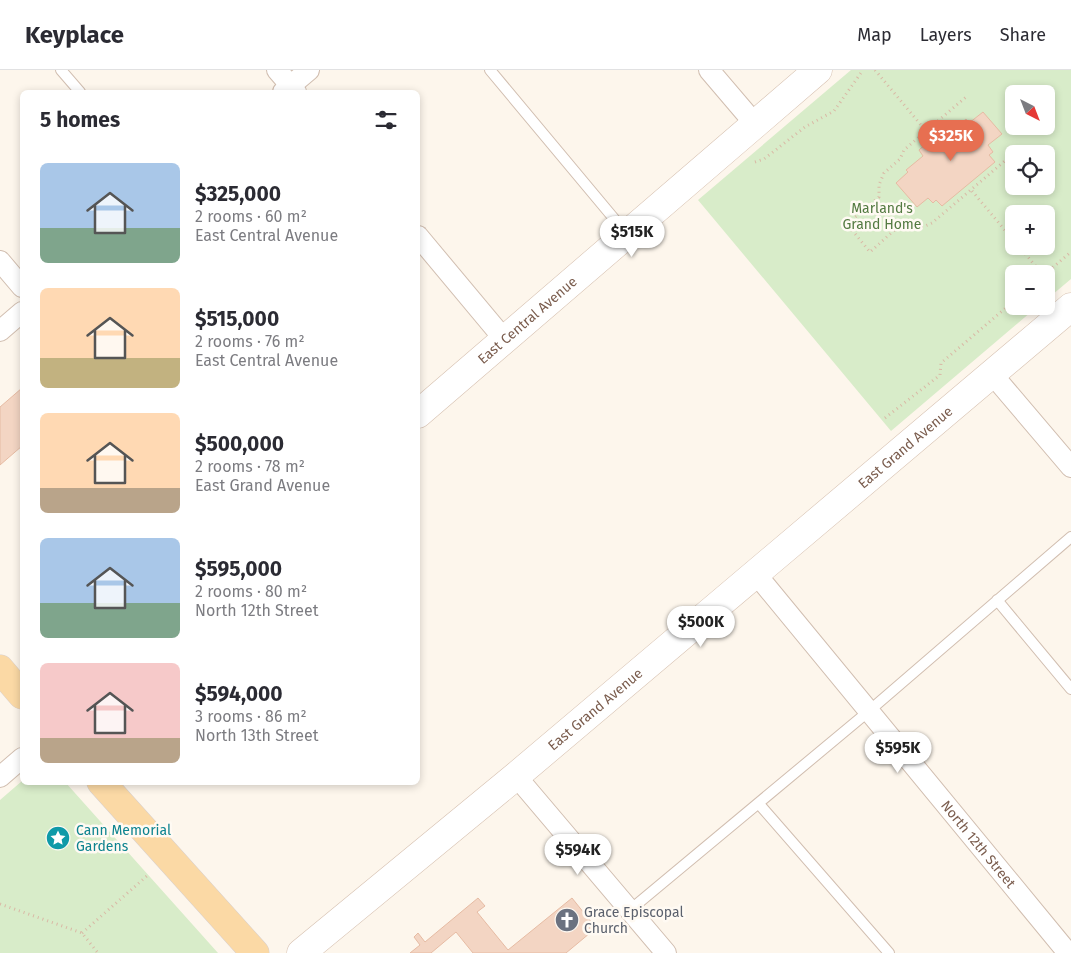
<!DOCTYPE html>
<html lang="en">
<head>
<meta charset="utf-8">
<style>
  body { margin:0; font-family:"Fira Sans",sans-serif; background:#f7f7f7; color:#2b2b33; height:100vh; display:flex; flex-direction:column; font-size:19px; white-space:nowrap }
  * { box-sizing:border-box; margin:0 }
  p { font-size:16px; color:#7c7c81 }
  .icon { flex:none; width:28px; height:28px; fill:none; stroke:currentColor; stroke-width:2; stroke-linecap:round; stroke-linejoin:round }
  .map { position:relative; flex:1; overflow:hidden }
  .panel { position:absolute; left:20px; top:20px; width:400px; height:695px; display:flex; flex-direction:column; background:#fff; border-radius:8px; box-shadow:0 2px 8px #0003 }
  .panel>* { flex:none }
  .needle { width:32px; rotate:138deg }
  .buttons { position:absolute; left:1005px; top:15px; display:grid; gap:10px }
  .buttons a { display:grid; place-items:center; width:50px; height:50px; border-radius:8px; background:#fff; box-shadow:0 2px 8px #0003; font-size:25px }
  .price { position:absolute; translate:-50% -42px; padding:0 11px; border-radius:18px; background:#fff; color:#222; font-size:16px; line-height:32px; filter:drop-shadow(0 1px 2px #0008) }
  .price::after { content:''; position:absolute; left:50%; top:30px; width:15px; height:11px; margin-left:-8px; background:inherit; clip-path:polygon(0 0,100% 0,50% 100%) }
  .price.selected { background:#e76f51; color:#fff }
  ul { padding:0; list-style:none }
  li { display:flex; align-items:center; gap:15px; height:125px; padding:0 20px }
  li span { display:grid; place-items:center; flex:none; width:140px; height:100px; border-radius:8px; color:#555 }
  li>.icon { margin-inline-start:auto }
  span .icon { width:60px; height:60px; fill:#fffc; stroke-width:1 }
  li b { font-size:21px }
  h2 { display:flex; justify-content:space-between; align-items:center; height:60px; padding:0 20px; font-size:21px }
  header { display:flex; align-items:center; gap:30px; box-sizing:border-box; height:70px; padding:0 25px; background:#fff; border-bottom:1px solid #e1e1e2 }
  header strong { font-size:24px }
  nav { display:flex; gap:28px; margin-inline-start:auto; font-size:18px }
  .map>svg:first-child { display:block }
  .green { fill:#d8ecc9; fill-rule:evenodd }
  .building { fill:#f3d5c3; stroke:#e6bba3 }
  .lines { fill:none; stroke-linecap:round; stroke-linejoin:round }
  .lane-casing { stroke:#d1beb0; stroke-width:12 }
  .street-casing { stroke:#d1beb0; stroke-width:22 }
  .secondary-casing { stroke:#d6c0b0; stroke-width:29 }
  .primary-casing { stroke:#dad1cd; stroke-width:29 }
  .path { stroke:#d9b8a5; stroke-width:3; stroke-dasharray:1 4; stroke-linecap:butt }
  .lane { stroke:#fff; stroke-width:10 }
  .street { stroke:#fff; stroke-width:20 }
  .secondary { stroke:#fff; stroke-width:28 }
  .primary { stroke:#fbd9a5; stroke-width:28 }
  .labels { text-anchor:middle; stroke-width:5; stroke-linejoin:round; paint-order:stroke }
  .park-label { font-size:14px; fill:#537a41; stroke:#fffaf3 }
  .street-label { font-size:14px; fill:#7a5c4d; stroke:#fffaf3 }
  .culture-label { font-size:14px; fill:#0d838f; stroke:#fffaf3; text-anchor:start }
  .worship-label { font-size:14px; fill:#5b616d; stroke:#fffaf3; text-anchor:start }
</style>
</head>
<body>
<header>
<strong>Keyplace</strong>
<nav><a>Map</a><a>Layers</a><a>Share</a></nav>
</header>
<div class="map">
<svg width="1071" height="883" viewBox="0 0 1071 883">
  <rect width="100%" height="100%" fill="#fdf6ec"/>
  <path class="green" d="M851 0H1071V209L1046 230V204H1014V236H1038L891 361 698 130ZM1014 24H1046V56H1014ZM1014 84H1046V116H1014ZM1014 144H1046V176H1014Z
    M22 711V712L66 713 218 883H0V730Z"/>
  <path class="building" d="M983 42 1002 64 988 75 993 82 989 85 995 92 942 136 936 130 933 133 928 128 917 137 896 113 908 102 906 100 923 86 919 80 944 58 949 64 966 49 969 53Z
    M22 318V376L0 395V337Z
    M478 828 485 836 477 842 508 880 572 828 596 858 566 883H473L456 862 431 883H410L420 875 414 867 418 863 425 872Z"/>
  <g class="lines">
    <g class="lane-casing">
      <path id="lane" d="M61 0 80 22
        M490 0 626 163
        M997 530 1071 619
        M759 734 889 883
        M630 840 869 641 1071 467"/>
    </g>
    <g class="street-casing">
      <g id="street">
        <path d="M277 0 296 22"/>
        <path d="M709 0 755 54"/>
        <path d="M283 22 309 0"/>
        <path d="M418 166 504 269"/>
        <path d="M0 191 22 217"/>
        <path d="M0 261 22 242"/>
        <path d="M992 304 1071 397"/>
        <path id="s1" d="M756 504 1068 883"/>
        <path d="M516 706 666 883"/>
        <path d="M0 707 22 688"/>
      </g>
    </g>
    <g class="secondary-casing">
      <g id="secondary">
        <path id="s2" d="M418 344 818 0"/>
        <path id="s3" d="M301 883 516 706 1071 237"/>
      </g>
    </g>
    <g class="primary-casing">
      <path id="primary" d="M0 599 22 625
        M101 712 255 883"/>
    </g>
    <path class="path" d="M875 0 926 61 966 27
      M926 61 904 80 900 89 884 103 879 115V127L847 154 870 182 899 156 923 157 932 153 1014 83
      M755 92 764 89 805 57 834 41 863 0
      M972 121 1014 171
      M1019 176 1042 204
      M1045 204 1071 182
      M1046 210 1053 219
      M885 348 940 305 941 293 1014 231
      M0 834 82 863 98 883
      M82 863 148 805"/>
    <use href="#lane" class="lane"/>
    <use href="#street" class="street"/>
    <use href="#secondary" class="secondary"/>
    <use href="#primary" class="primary"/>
  </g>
  <defs>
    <g id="sight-disc" transform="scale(1.25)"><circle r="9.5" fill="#0f9aa8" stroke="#fffaf3"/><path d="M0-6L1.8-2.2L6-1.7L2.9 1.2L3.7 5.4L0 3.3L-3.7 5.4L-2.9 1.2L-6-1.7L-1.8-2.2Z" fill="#fff"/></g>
    <g id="church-disc" transform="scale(1.25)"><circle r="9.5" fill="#6b7280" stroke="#fffaf3"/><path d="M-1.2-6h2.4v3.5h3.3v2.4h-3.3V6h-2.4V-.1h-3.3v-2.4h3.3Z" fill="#fff"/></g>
  </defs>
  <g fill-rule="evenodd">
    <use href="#sight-disc" x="58" y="768"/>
    <use href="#church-disc" x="567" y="850"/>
  </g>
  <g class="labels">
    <g class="park-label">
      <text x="882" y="143">Marland's<tspan x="882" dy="16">Grand Home</tspan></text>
    </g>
    <g class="street-label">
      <text dy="5" stroke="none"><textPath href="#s2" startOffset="144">East Central Avenue</textPath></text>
      <text dy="5" stroke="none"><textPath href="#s3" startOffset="788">East Grand Avenue</textPath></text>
      <text dy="5" stroke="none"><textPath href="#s3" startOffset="382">East Grand Avenue</textPath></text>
      <text dy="5" stroke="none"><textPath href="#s1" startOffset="350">North 12th Street</textPath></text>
    </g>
    <g class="culture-label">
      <text x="76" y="765">Cann Memorial<tspan x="76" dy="16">Gardens</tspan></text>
    </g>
    <g class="worship-label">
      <text x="584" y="847">Grace Episcopal<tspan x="584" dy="16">Church</tspan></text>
    </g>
  </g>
</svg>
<div class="buttons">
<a><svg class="needle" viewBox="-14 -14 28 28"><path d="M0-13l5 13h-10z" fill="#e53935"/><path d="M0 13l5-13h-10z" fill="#7c7c81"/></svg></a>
<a><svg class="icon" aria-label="locate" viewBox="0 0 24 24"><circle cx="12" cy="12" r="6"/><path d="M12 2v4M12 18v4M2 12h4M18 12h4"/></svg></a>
<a>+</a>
<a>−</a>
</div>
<b class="price selected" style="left:951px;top:92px">$325K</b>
<b class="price" style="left:632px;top:188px">$515K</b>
<b class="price" style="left:701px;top:578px">$500K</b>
<b class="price" style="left:898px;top:704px">$595K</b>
<b class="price" style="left:578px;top:806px">$594K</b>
<section class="panel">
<h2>5 homes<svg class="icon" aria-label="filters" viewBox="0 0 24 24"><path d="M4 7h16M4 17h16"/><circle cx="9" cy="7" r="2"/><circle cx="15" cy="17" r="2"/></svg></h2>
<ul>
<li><span style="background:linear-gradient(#a9c7e8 65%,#7fa58c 0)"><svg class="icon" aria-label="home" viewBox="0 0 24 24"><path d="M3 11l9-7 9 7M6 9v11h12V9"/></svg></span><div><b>$325,000</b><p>2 rooms · 60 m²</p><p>East Central Avenue</p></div></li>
<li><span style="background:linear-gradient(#ffd9b3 70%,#c2b280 0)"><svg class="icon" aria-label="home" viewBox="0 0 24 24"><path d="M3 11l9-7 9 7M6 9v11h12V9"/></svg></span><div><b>$515,000</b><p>2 rooms · 76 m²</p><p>East Central Avenue</p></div></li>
<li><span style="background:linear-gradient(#ffd9b3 75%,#b9a48a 0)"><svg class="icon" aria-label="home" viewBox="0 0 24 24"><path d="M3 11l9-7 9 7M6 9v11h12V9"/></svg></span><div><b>$500,000</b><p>2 rooms · 78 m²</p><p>East Grand Avenue</p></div></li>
<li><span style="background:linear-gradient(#a9c7e8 65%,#7fa58c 0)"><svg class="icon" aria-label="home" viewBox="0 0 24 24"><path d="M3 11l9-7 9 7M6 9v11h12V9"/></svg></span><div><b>$595,000</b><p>2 rooms · 80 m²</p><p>North 12th Street</p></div></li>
<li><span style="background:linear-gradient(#f6c9c9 75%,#b9a48a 0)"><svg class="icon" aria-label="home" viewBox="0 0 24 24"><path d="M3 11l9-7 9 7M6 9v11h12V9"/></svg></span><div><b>$594,000</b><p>3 rooms · 86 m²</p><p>North 13th Street</p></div></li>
</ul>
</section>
</div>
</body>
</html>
